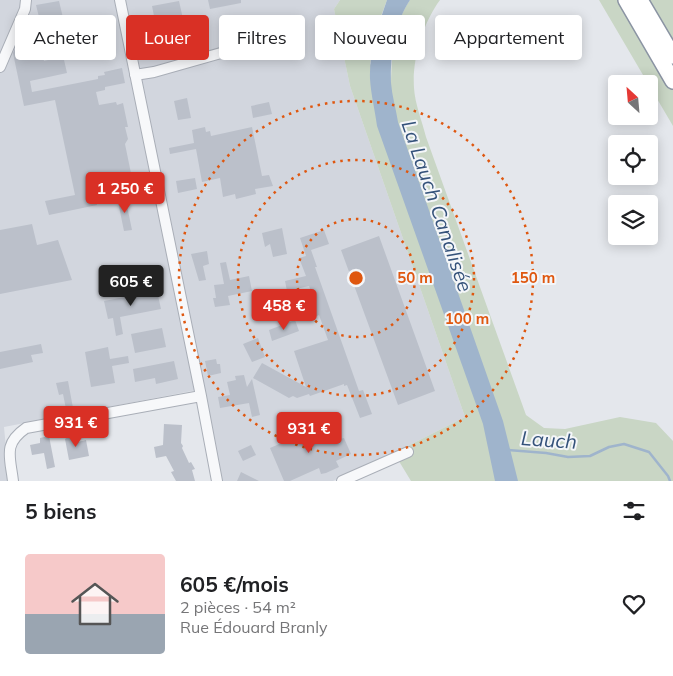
<!DOCTYPE html>
<html lang="fr">
<head>
<meta charset="utf-8">
<style>
  body { margin:0; font-family:Mulish,sans-serif; background:#f2f2f2; color:#202124; height:100vh; display:flex; flex-direction:column; font-size:19px; white-space:nowrap }
  * { box-sizing:border-box; margin:0 }
  p { font-size:16px; color:#757577 }
  .icon { flex:none; width:28px; height:28px; fill:none; stroke:currentColor; stroke-width:2; stroke-linecap:round; stroke-linejoin:round }
  .map { position:relative; height:481px; overflow:hidden }
  .side { display:flex; flex-direction:column; background:#fff; flex:1 }
  .side>* { flex:none }
  .top-card { position:absolute; left:15px; top:15px; width:644px; height:45px; display:flex; gap:10px }
  .needle { width:32px; rotate:334deg }
  .fabs { position:absolute; left:608px; top:75px; display:grid; gap:10px }
  .fabs a { display:grid; place-items:center; width:50px; height:50px; border-radius:5px; background:#fff; box-shadow:0 2px 12px #0003; font-size:25px }
  .price { position:absolute; translate:-50% -42px; padding:0 11px; border-radius:5px; background:#d93025; color:#fff; font-size:16px; line-height:32px; filter:drop-shadow(0 1px 2px #0008) }
  .price::after { content:''; position:absolute; left:50%; top:30px; width:15px; height:11px; margin-left:-8px; background:inherit; clip-path:polygon(0 0,100% 0,50% 100%) }
  .price.current { background:#222; color:#fff }
  ul { padding:0; list-style:none }
  li { display:flex; align-items:center; gap:15px; height:125px; padding:0 25px }
  li+li { border-top:1px solid #e0e0e0 }
  li span { display:grid; place-items:center; flex:none; width:140px; height:100px; border-radius:5px; color:#555 }
  li>.icon { margin-inline-start:auto }
  span .icon { width:60px; height:60px; fill:#fffc; stroke-width:1 }
  li b { font-size:21px }
  h2 { display:flex; justify-content:space-between; align-items:center; height:60px; padding:0 25px; font-size:21px }
  .tag { padding:0 18px; border-radius:5px; background:#fff; box-shadow:0 2px 12px #0003; font-size:18px; line-height:45px }
  .tag.current { background:#d93025; color:#fff }
  .map>svg:first-child { display:block }
  .built { fill:#d2d6de }
  .green { fill:#c9d6c5 }
  .water { fill:#9fb4cc }
  .lines { fill:none; stroke-linecap:round; stroke-linejoin:round }
  .stream { stroke:#9fb4cc; stroke-width:2.5 }
  .building { fill:#bbc0ca }
  .minor-casing { stroke:#a9aeb7; stroke-width:12 }
  .highway-casing { stroke:#8b94a3; stroke-width:18 }
  .minor { stroke:#f7f8fa; stroke-width:10 }
  .highway { stroke:#fff; stroke-width:15 }
  .ring { fill:none; stroke:#df570f; stroke-width:2.5; stroke-dasharray:2.5 5 }
  .labels { text-anchor:middle; stroke-width:4; stroke-linejoin:round; paint-order:stroke }
  .water-label { font-size:20px; font-style:italic; fill:#34527a; stroke:#f4f6f9 }
  .centre { fill:#df570f; stroke:#f4f6f9; stroke-width:2.5 }
  .ring-label { font-size:15px; text-anchor:middle; font-weight:bold; fill:#df570f; stroke:#f4f6f9; stroke-width:4; stroke-linejoin:round; paint-order:stroke }
</style>
</head>
<body>
<div class="map">
<svg width="673" height="481" viewBox="0 0 673 481">
  <rect width="100%" height="100%" fill="#e4e7ec"/>
  <path class="built" d="M0 0H340L334 9 350 86 465 417 394 453 333 481H219L202 389 4 427 9 481H0Z"/>
  <path class="green" d="M340 0H387L377 27 370 64 391 84C392 56 393 24 410 0H440C423 23 412 59 414 88 415 104 422 121 426 137L526 415 544 428 565 429 620 417 656 423 673 441V481H411L394 453 465 417 350 86 334 9Z
    M599 0H673V126Z"/>
  <path class="water" d="M387 0H410C395 22 390 56 391 83 392 96 396 109 398 122L503 421 518 481H495L483 424 377 126C375 110 371 95 370 79 369 52 378 26 387 0Z"/>
  <g class="lines">
    <path class="stream" d="M508 450 546 453 568 457 590 456 609 447 624 444 649 452 668 476 670 481"/>
  </g>
  <path class="building" d="M208 0H241V3L210 9Z
    M59 1 64 22 78 20 80 26 88 24 92 45 62 51 67 73 30 81 32 92 98 79V76L105 75 104 72 122 68 125 83 105 87V90L96 92 99 105 116 102 117 105 123 103 128 127H125L128 139 125 144 133 183 127 184 123 174 92 181 97 205 49 215 45 201 75 195 55 100 24 106 13 53 15 49 26 46 25 41 39 39 44 61 56 58 47 15 39 17 36 5Z
    M179 1 190 50 162 56 152 6Z
    M187 98 191 118 178 120 174 101Z
    M269 102 272 114 253 118 251 106Z
    M205 127 206 132 210 131 211 136 252 127 262 176 269 175 273 186 255 189 256 194 236 199 235 194 223 197 220 178 202 182 196 149 170 154 169 148 194 143 192 130Z
    M195 178 197 189 178 193 176 181Z
    M125 196 132 230 124 231 117 197Z
    M32 224 37 245 58 240 72 280 0 294V230Z
    M282 228 287 254 273 257 270 244 265 247 262 233Z
    M324 230 329 244 311 250 317 267H315L359 391 363 390 372 414 360 418 347 385 344 386V384L310 396 309 394 297 398 293 396 289 398 253 378 262 363 306 387 294 351 328 340 319 315 315 317 311 307 316 305 309 286 287 291 285 281 306 276 299 258 306 256 300 238Z
    M379 236 435 391 398 405 341 250Z
    M207 251 209 264 203 266 206 280 199 281 191 254Z
    M226 262 230 280 249 276 252 291 228 296 230 305 215 307 213 298H216L214 285 224 284 220 263Z
    M157 291 161 309 120 317 123 334 116 336 113 318 108 319 104 301Z
    M295 320 299 331 272 341 269 330Z
    M162 328 166 347 135 353 131 334Z
    M258 338 265 357 252 362 243 344Z
    M41 344 43 353 31 355 33 362 0 369V352Z
    M108 347 110 359 128 356 129 363 112 366 115 383 91 387 85 352Z
    M216 359 217 364H220L221 373 208 376 205 361Z
    M174 361 178 379 156 384 155 378 135 382 133 369Z
    M244 375 247 387 252 379 260 415 252 417 249 403 220 408 218 397 230 395 227 382 236 380 235 376Z
    M68 381 73 408 66 409 63 394 59 395 56 383Z
    M164 424 182 425 181 443 183 446 182 448 189 463 191 462 195 469 192 470 195 481H176L171 472 174 471 166 456 156 458 154 447 163 445Z
    M323 425 330 441 339 437 340 439 344 438 351 454 336 461 339 467 326 473 321 474 319 468 290 481H284L270 448Z
    M76 435 78 442 86 440 89 456 69 460 65 439 68 437 70 438Z
    M49 436 55 467 47 469 44 453 32 455 30 445 40 443V438Z
    M251 445 256 455 243 461 238 451Z
    M241 472 259 481H237Z"/>
  <g class="lines">
    <g class="minor-casing">
      <path id="minor" d="M120 0 201 396 217 481
        M0 67 25 9 26 0
        M135 75 154 72 288 34
        M13 481C10 456 3 444 26 428L201 396
        M342 481 408 452"/>
    </g>
    <g class="highway-casing">
      <path id="highway" d="M626 0 673 81
        M640 0 673 56"/>
    </g>
    <use href="#minor" class="minor"/>
    <use href="#highway" class="highway"/>
  </g>
  <g class="ring">
    <circle cx="356" cy="278" r="59"/>
    <circle cx="356" cy="278" r="118"/>
    <circle cx="356" cy="278" r="177"/>
  </g>
  <g class="labels">
    <g class="water-label">
      <text transform="translate(437 206) rotate(71)" y="7">La Lauch Canalisée</text>
      <text transform="translate(549 440) rotate(4)" y="7">Lauch</text>
    </g>
  </g>
  <circle cx="356" cy="278" r="8" class="centre"/>
  <g class="ring-label">
    <text x="415" y="283">50 m</text>
    <text x="533" y="283">150 m</text>
    <text x="467" y="324">100 m</text>
  </g>
</svg>
<div class="fabs">
<a><svg class="needle" viewBox="-14 -14 28 28"><path d="M0-13l5 13h-10z" fill="#e53935"/><path d="M0 13l5-13h-10z" fill="#757577"/></svg></a>
<a><svg class="icon" aria-label="locate" viewBox="0 0 24 24"><circle cx="12" cy="12" r="6"/><path d="M12 2v4M12 18v4M2 12h4M18 12h4"/></svg></a>
<a><svg class="icon" aria-label="layers" viewBox="0 0 24 24"><path d="M12 4l9 5-9 5-9-5zM3 14l9 5 9-5"/></svg></a>
</div>
<b class="price" style="left:125px;top:214px">1 250 €</b>
<b class="price current" style="left:131px;top:307px">605 €</b>
<b class="price" style="left:284px;top:331px">458 €</b>
<b class="price" style="left:76px;top:448px">931 €</b>
<b class="price" style="left:309px;top:454px">931 €</b>
<div class="top-card">
<a class="tag">Acheter</a>
<a class="tag current">Louer</a>
<a class="tag">Filtres</a>
<a class="tag">Nouveau</a>
<a class="tag">Appartement</a>
</div>
</div>
<section class="side">
<h2>5 biens<svg class="icon" aria-label="filters" viewBox="0 0 24 24"><path d="M4 7h16M4 17h16"/><circle cx="9" cy="7" r="2"/><circle cx="15" cy="17" r="2"/></svg></h2>
<ul>
<li><span style="background:linear-gradient(#f6c9c9 60%,#9aa5b1 0)"><svg class="icon" aria-label="home" viewBox="0 0 24 24"><path d="M3 11l9-7 9 7M6 9v11h12V9"/></svg></span><div><b>605 €/mois</b><p>2 pièces · 54 m²</p><p>Rue Édouard Branly</p></div><svg class="icon" aria-label="heart" viewBox="0 0 24 24"><path d="M12 20l-8-8c-3-5 5-10 8-4 3-6 11-1 8 4z"/></svg></li>
</ul>
</section>
</body>
</html>
